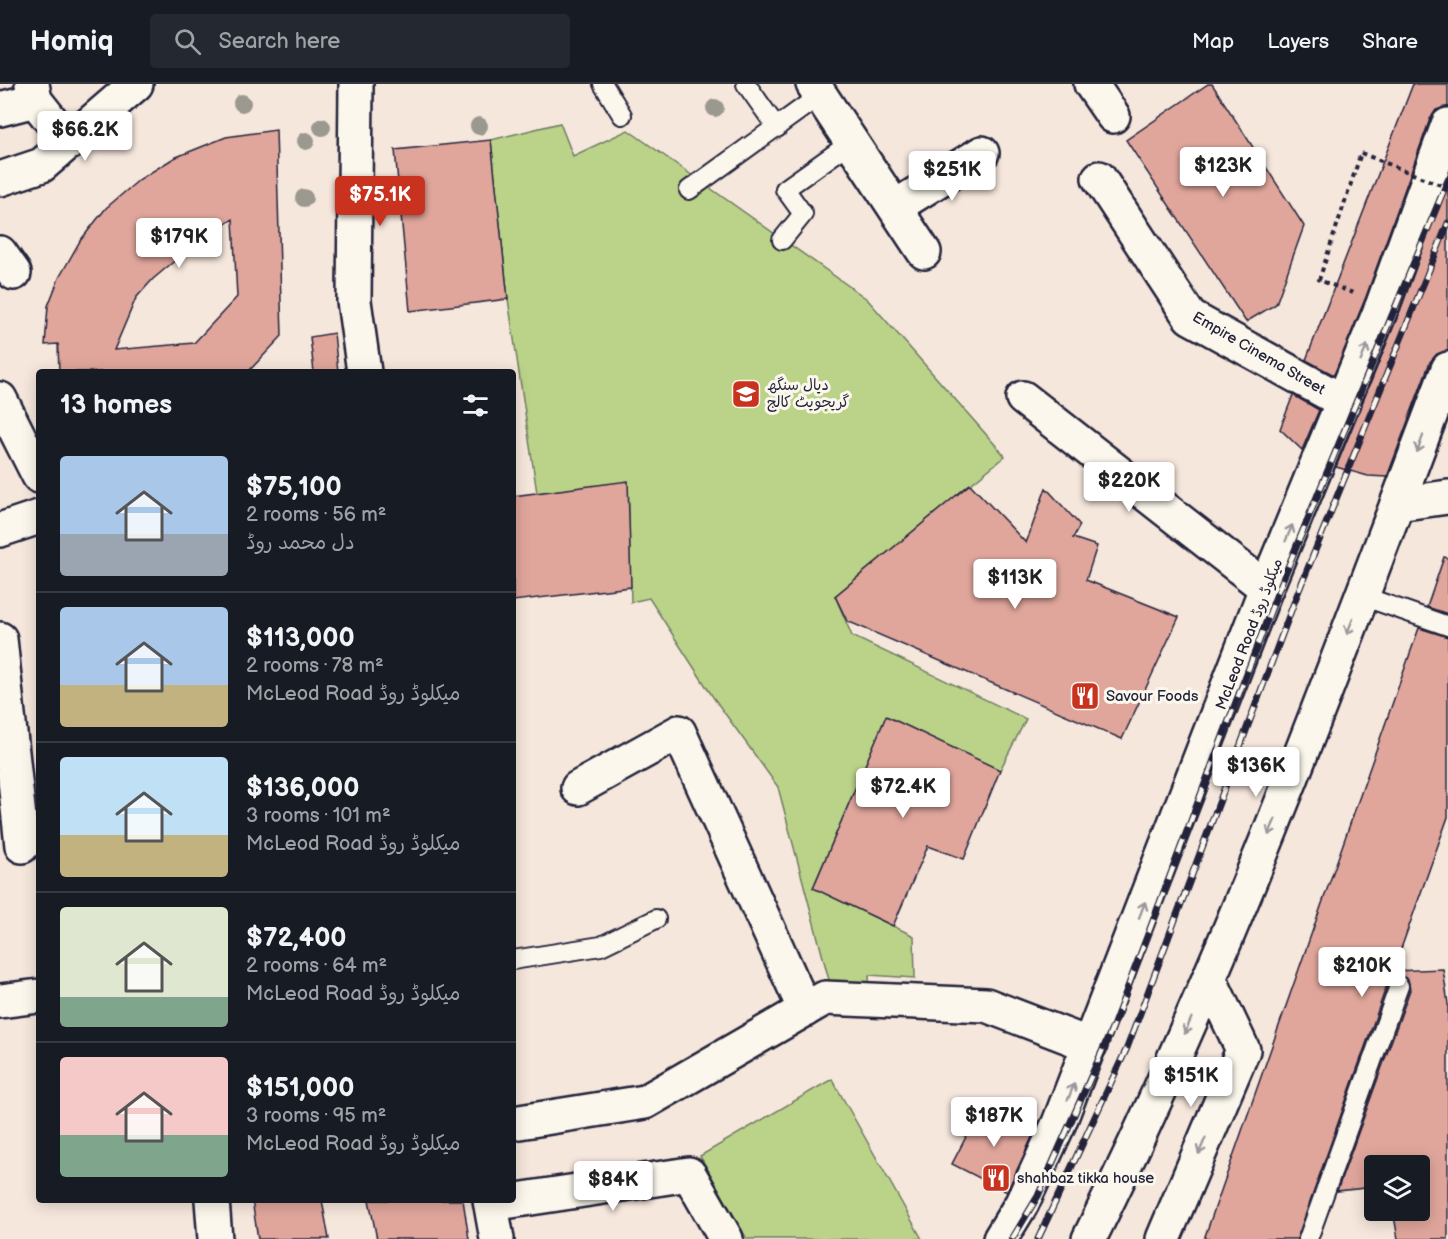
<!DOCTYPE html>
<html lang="en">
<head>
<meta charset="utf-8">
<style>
  body { margin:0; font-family:"Balsamiq Sans","Playpen Sans Arabic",sans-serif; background:#242831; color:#f1f3f6; height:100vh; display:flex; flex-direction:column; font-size:22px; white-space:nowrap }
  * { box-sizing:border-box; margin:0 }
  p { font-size:20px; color:#9ea1a6 }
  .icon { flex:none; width:33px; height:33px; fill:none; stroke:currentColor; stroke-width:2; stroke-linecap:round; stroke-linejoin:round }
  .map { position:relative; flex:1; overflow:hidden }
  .side { position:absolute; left:36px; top:285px; width:480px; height:834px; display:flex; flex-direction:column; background:#171b24; border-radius:6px; box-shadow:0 3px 15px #0003 }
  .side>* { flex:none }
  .tools { position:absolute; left:1364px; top:1071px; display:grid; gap:12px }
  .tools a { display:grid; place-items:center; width:66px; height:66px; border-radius:6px; background:#171b24; box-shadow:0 3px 15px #0003; font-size:30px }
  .price { position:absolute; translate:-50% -51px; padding:0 14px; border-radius:6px; background:#fff; color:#222; font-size:20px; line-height:39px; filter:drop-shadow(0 2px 3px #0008) }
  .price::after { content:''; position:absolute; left:50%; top:36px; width:18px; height:14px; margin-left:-9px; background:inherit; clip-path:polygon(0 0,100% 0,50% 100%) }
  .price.active { background:#c8321e; color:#fff }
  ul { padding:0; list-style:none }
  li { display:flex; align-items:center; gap:18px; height:150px; padding:0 24px }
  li+li { border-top:2px solid #363941 }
  li span { display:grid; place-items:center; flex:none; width:168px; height:120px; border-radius:6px; color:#555 }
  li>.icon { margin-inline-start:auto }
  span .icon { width:72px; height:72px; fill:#fffc; stroke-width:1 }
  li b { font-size:26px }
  h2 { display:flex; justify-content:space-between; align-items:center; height:72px; padding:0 24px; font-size:26px }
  header { display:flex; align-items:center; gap:36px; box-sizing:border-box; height:84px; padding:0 30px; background:#171b24; border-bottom:2px solid #363941 }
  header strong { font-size:28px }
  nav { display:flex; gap:33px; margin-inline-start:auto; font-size:21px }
  .search { width:420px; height:54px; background:#242831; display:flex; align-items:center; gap:15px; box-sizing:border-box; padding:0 21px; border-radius:6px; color:#9ea1a6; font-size:22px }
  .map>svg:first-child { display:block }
  .green { fill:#bbd389; stroke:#6e7a62; stroke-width:1.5 }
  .building { fill:#e0a69c; stroke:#22223b; stroke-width:1.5; fill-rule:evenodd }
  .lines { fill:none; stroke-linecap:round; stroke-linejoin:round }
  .service-casing { stroke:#22223b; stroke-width:22 }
  .minor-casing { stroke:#22223b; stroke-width:38 }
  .tertiary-casing { stroke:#22223b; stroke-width:38 }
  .secondary-casing { stroke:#22223b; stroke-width:38 }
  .path { stroke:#22223b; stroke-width:4; stroke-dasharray:4.5 4.5; stroke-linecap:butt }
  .service { stroke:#fbf7ec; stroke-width:18 }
  .minor { stroke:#fbf7ec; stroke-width:33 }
  .tertiary { stroke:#fbf7ec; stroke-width:33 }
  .secondary { stroke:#fbf7ec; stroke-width:33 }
  .rail-casing { stroke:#22223b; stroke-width:7 }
  .rail { stroke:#fbf7ec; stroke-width:4.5; stroke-dasharray:14; stroke-linecap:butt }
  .path-bridge { stroke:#22223b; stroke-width:4; stroke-dasharray:4.5 4.5; stroke-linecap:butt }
  .tree { fill:#9b9890 }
  .oneway { stroke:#99979c }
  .labels { text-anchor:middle; stroke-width:6; stroke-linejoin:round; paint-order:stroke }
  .street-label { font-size:15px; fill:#22223b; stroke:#fbf7ec }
  .poi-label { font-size:15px; fill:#22223b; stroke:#fbf7ec; text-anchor:start }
</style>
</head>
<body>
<header>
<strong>Homiq</strong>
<div class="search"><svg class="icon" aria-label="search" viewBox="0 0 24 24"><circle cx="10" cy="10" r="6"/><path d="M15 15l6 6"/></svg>Search here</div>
<nav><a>Map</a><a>Layers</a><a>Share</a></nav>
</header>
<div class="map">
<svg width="1448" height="1155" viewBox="0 0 1448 1155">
  <rect width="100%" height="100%" fill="#f6e7dc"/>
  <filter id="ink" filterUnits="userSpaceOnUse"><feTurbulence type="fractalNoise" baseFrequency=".0167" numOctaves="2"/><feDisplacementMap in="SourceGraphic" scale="12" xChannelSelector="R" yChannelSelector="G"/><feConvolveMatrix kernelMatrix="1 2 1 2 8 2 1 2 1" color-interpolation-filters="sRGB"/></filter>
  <g filter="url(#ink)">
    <path class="green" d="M560 39 573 72 628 46 867 215 1005 372 835 512 852 552 1026 635 1000 686 886 633 813 804 914 852 915 894 869 891 870 916 834 915 778 703 713 613 649 514 631 518 628 398 537 409 508 215 491 56Z
      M832 995 922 1155H747L700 1072Z"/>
    <path class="building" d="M1208 0H1212L1304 142 1276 220 1246 238 1126 56Z
      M1413 0H1448V23L1436 26 1430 35 1366 213 1334 291 1306 276Z
      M276 46 282 252 248 288H59L58 260 45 261 48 222 59 194 80 157 106 124 140 95 174 74 226 53ZM233 135 237 213 194 259 114 266 136 214 153 195 190 164Z
      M491 56 508 215 410 227 395 66Z
      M1448 96V267L1437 270 1430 278 1387 393 1368 392 1336 383 1400 227Z
      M334 249 338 288H314L310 253Z
      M1293 311 1319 326 1302 366 1280 345Z
      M628 397 631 503 513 517V412Z
      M970 400 1026 459 1046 404 1080 441 1073 454 1097 462 1086 496 1179 533 1122 655 847 537 835 512Z
      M1444 473 1448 474V530L1427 523Z
      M1419 544 1448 553V733L1393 887 1443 885 1448 920V1155H1398L1393 1126H1419V1082H1374V1103L1337 1107 1410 906 1408 895 1398 891 1388 898 1297 1155H1204Z
      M886 632 1000 686 964 775 928 762 893 842 813 804Z
      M983 1020 1035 1047 1007 1108 952 1080Z
      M252 1116H322L329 1155H258Z
      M369 1116H463L469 1155H377Z"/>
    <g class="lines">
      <g class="service-casing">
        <path id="service" d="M603 0 622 31
          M746 0 777 44
          M689 106 819 12
          M782 156 803 130 785 105 850 59
          M1362 512 1448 542
          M513 876 601 862 656 835
          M1308 1155 1399 902"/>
      </g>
      <g class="minor-casing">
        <path id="minor" d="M32 0 35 16 69 59
          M813 0 924 168
          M1091 0 1113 32
          M0 25 35 16
          M1099 94 1190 233 1344 318
          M0 95 42 81 136 0
          M895 123 982 69
          M0 169 14 189
          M1023 314 1266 504
          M0 315 39 392
          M1397 420 1448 413
          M0 446 39 433
          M0 555 22 762
          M578 704 679 648 805 926
          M0 917 39 912
          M513 1039 645 1018 825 914 986 921 1090 961
          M212 1116 215 1155
          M491 1120 689 1090 726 1155"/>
      </g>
      <g class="tertiary-casing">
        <path id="tertiary" d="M356 0 354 217 364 288
          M490 1116 497 1155"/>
      </g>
      <g class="secondary-casing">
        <path id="secondary" d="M1000 1155 1022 1119 1059 1039 1266 504 1383 220 1448 41
          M1089 1155C1229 874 1337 578 1448 285
          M1163 1155 1243 966 1209 894"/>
      </g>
      <path class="path" d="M1353 209 1319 196 1361 69"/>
      <use href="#service" class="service"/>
      <use href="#minor" class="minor"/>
      <use href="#tertiary" class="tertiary"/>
      <use href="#secondary" class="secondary"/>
      <g class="rail-casing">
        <path id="rail" d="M1012 1155 1038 1112 1112 945 1278 507 1448 96
          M1038 1155 1127 964 1295 516 1448 139"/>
      </g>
      <use href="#rail" class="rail"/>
      <path class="path-bridge" d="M1361 69 1448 104"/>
    </g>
    <g class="tree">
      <circle cx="242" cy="19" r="9"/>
      <circle cx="715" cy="24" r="9"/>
      <circle cx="479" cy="42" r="9"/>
      <circle cx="322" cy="43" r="9"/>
      <circle cx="306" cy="57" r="9"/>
      <circle cx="304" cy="114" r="9"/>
    </g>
    <defs><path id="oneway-shaft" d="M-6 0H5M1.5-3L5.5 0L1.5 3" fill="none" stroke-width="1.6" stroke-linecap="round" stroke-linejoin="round" transform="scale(1.5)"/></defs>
    <g class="oneway">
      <use href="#oneway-shaft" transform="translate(1364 269) rotate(-68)"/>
      <use href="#oneway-shaft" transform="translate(1420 360) rotate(110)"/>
      <use href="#oneway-shaft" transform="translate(1289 449) rotate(-67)"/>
      <use href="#oneway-shaft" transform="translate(1350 542) rotate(111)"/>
      <use href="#oneway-shaft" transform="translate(1272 743) rotate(113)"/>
      <use href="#oneway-shaft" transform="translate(1142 826) rotate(-69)"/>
      <use href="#oneway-shaft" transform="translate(1188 942) rotate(113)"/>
      <use href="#oneway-shaft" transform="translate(1071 1008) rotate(-68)"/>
      <use href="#oneway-shaft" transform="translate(1202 1062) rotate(113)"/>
    </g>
  </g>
  <defs>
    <g id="university-square" transform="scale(1.5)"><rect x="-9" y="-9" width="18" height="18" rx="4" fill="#c8321e" stroke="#fbf7ec"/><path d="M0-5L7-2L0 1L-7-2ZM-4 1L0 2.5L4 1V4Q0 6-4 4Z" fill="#fff"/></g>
    <g id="restaurant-square" transform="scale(1.5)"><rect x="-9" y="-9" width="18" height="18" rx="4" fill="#c8321e" stroke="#fbf7ec"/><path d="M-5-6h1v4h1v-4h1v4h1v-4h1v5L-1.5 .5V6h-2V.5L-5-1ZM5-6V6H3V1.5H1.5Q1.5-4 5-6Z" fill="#fff"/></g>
  </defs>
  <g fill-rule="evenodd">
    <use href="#university-square" x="746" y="310"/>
    <use href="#restaurant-square" x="1085" y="612"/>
    <use href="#restaurant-square" x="996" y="1094"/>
  </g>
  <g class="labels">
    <g class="street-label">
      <text transform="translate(1259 269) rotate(30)" y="5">Empire Cinema Street</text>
      <text transform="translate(1249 550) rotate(-69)" y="5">McLeod Road میکلوڈ روڈ</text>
    </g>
    <g class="poi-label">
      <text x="767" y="306">دیال سنگھ<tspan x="767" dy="17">گریجویٹ کالج</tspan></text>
      <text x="1106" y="617">Savour Foods</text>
      <text x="1017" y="1099">shahbaz tikka house</text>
    </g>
  </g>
</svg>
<div class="tools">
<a><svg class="icon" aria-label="layers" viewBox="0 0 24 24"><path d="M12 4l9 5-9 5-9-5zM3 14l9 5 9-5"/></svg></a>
</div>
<b class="price" style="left:85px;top:78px">$66.2K</b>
<b class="price" style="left:1223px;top:114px">$123K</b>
<b class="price" style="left:952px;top:118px">$251K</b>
<b class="price active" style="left:380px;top:143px">$75.1K</b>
<b class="price" style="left:179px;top:185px">$179K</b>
<b class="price" style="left:1129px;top:429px">$220K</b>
<b class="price" style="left:1015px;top:526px">$113K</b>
<b class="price" style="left:1256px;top:714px">$136K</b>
<b class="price" style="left:903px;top:735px">$72.4K</b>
<b class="price" style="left:1362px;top:914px">$210K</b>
<b class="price" style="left:1191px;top:1024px">$151K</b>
<b class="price" style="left:994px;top:1064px">$187K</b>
<b class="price" style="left:613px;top:1128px">$84K</b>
<section class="side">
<h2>13 homes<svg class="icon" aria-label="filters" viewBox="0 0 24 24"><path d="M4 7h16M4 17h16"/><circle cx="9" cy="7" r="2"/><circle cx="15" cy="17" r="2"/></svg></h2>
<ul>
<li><span style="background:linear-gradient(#a9c7e8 65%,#9aa5b1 0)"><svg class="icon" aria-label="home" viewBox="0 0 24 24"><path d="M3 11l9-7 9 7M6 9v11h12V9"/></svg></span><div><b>$75,100</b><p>2 rooms · 56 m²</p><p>دل محمد روڈ</p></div></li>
<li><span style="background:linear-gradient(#a9c7e8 65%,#c2b280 0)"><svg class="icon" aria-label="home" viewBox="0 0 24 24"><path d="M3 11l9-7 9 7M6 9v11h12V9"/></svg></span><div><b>$113,000</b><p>2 rooms · 78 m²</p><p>McLeod Road میکلوڈ روڈ</p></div></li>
<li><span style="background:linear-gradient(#bfe0f5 65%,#c2b280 0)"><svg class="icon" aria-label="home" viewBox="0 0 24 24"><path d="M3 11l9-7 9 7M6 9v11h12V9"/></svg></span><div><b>$136,000</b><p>3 rooms · 101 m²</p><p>McLeod Road میکلوڈ روڈ</p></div></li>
<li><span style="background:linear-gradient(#dfe7d0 75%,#7fa58c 0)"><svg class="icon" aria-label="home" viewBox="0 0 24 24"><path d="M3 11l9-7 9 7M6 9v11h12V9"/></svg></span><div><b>$72,400</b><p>2 rooms · 64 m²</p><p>McLeod Road میکلوڈ روڈ</p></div></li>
<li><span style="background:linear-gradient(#f6c9c9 65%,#7fa58c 0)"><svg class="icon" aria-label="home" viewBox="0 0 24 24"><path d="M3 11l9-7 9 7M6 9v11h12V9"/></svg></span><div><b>$151,000</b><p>3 rooms · 95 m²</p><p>McLeod Road میکلوڈ روڈ</p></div></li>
</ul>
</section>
</div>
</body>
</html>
